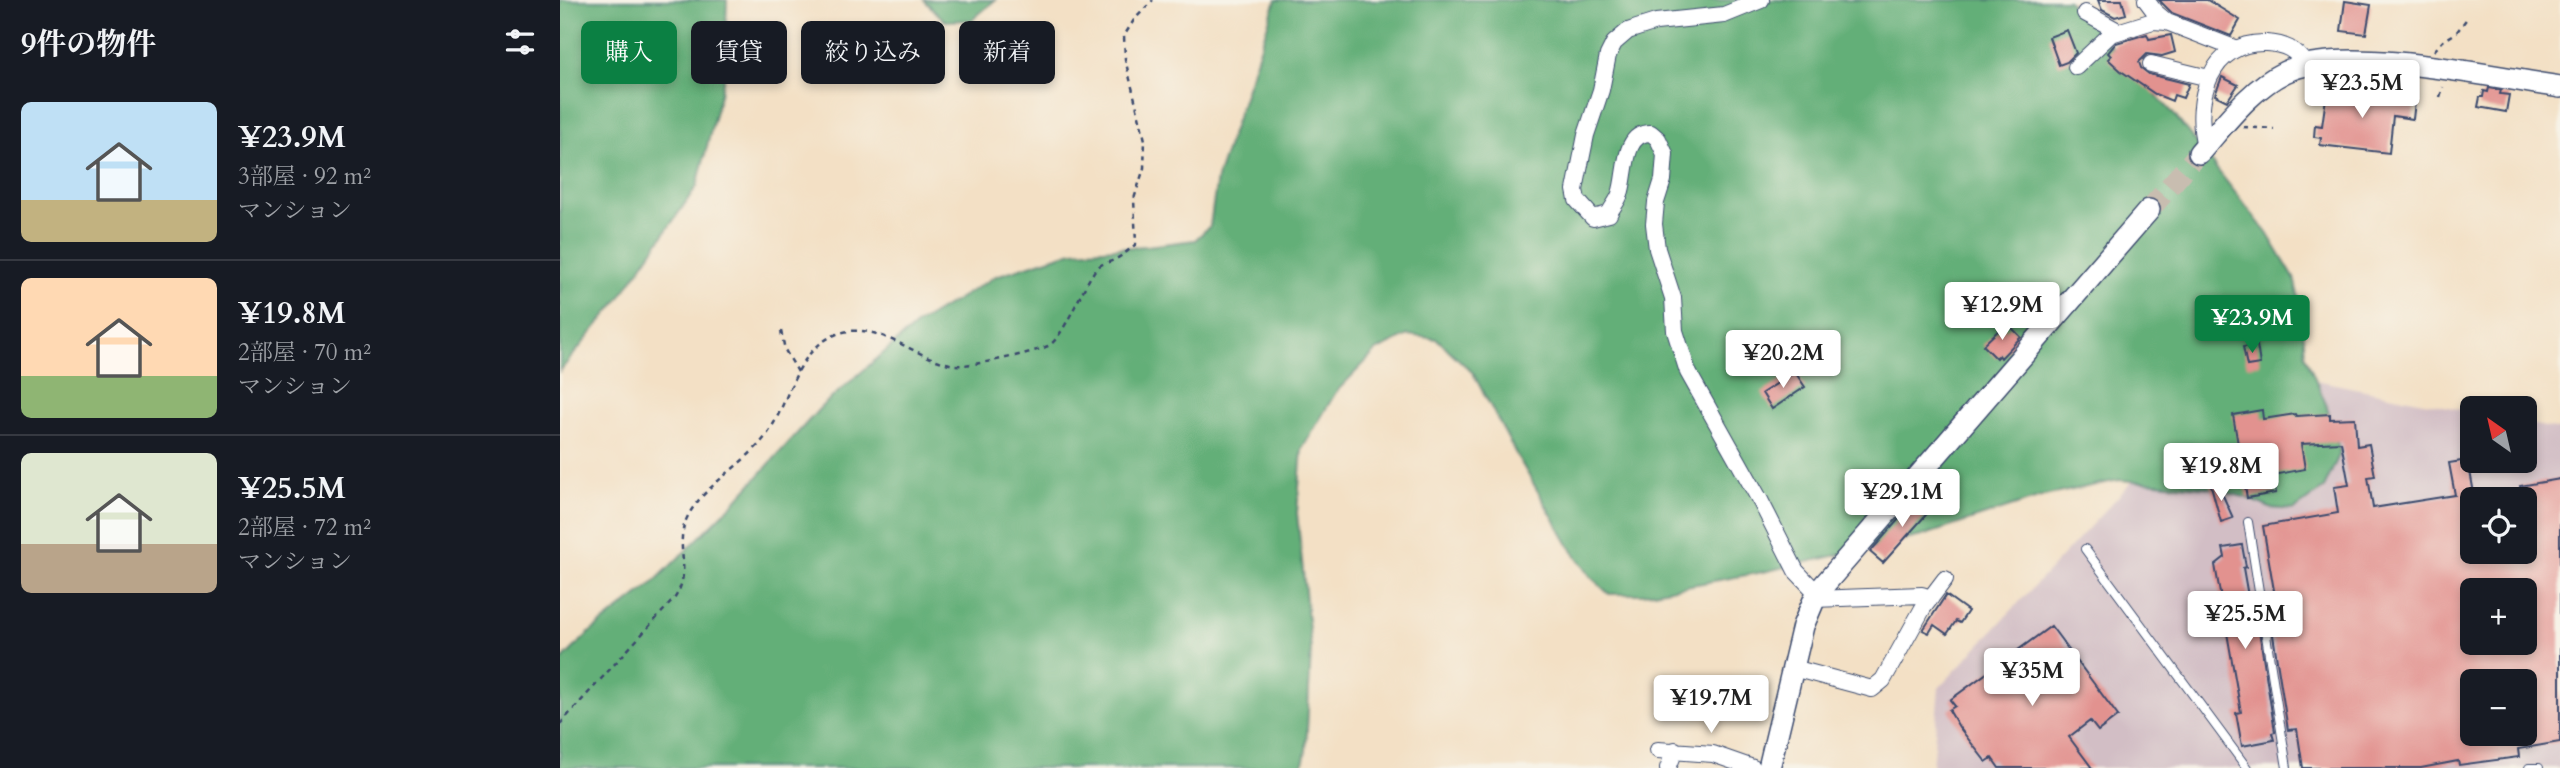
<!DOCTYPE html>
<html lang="ja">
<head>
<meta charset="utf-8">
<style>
  body { margin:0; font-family:Cardo,"Noto Serif JP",serif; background:#20242c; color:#f1f3f6; height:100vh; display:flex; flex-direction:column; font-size:26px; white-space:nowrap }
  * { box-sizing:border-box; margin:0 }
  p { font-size:23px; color:#9ea1a6 }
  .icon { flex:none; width:38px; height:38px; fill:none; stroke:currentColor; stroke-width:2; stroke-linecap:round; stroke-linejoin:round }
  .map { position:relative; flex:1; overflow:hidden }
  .details { display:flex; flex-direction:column; background:#171b24; width:560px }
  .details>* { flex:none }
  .hud { position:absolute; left:21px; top:21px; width:665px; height:63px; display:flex; gap:14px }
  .needle { width:46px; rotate:326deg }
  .fabs { position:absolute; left:1900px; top:396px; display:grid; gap:14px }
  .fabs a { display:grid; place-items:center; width:77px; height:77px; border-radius:10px; background:#171b24; box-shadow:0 4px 10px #0003; font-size:35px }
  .price { position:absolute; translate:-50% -60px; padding:0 16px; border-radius:7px; background:#fff; color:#222; font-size:23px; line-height:46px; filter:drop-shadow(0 2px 4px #0008) }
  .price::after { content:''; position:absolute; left:50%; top:42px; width:21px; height:16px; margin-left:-10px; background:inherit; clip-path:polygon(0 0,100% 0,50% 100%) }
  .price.current { background:#0b8043; color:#fff }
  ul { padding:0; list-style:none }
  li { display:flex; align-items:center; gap:21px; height:175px; padding:0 21px }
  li+li { border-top:2px solid #363941 }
  li span { display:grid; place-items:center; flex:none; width:196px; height:140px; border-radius:10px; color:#555 }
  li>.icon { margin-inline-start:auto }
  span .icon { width:84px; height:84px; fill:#fffc; stroke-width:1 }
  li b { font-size:30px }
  h2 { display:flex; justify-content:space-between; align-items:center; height:84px; padding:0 21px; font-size:30px }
  .pill { padding:0 24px; border-radius:10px; background:#171b24; box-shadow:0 4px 10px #0003; font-size:24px; line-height:63px }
  .pill.current { background:#0b8043; color:#fff }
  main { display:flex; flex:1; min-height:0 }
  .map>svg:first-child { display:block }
  .industrial { fill:#d2bec5; fill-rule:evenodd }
  .forest { fill:#64af78; stroke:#406f6b; stroke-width:2 }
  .building { fill:#e2928f; fill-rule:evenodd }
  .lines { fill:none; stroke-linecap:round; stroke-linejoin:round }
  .tertiary-tunnel { stroke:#c8bdb0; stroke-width:21; stroke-dasharray:21 10; stroke-linecap:butt }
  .service-casing { stroke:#3b4a6d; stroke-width:10 }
  .minor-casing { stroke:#3b4a6d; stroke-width:18 }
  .tertiary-casing { stroke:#3b4a6d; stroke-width:24 }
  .path { stroke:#3b4a6d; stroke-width:2.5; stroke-dasharray:5 5; stroke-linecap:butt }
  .service { stroke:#fff; stroke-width:8 }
  .minor { stroke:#fff; stroke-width:16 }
  .tertiary { stroke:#fff; stroke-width:21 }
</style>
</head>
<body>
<main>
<section class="details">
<h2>9件の物件<svg class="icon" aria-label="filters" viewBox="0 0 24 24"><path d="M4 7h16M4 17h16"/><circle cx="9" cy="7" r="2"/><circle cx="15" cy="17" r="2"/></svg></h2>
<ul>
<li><span style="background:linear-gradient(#bfe0f5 70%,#c2b280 0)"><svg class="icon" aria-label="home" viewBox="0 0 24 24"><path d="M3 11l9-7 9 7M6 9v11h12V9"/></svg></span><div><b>¥23.9M</b><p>3部屋 · 92 m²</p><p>マンション</p></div></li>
<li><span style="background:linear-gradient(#ffd9b3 70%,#8fb573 0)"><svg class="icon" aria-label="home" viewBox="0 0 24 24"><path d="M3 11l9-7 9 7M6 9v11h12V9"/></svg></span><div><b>¥19.8M</b><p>2部屋 · 70 m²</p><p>マンション</p></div></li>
<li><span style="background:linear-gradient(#dfe7d0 65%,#b9a48a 0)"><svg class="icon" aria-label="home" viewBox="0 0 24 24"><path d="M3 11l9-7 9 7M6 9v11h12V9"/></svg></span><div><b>¥25.5M</b><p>2部屋 · 72 m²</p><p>マンション</p></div></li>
</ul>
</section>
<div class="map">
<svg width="2000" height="768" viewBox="0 0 2000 768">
  <rect width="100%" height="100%" fill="#f7f3e8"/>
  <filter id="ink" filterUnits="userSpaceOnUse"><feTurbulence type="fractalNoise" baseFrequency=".0143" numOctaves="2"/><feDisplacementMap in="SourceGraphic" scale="14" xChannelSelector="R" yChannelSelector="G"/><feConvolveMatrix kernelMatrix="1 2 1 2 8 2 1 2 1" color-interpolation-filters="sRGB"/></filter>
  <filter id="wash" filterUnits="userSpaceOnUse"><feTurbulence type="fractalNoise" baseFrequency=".00686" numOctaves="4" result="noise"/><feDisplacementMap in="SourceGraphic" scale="28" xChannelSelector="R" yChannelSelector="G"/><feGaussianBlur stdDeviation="1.57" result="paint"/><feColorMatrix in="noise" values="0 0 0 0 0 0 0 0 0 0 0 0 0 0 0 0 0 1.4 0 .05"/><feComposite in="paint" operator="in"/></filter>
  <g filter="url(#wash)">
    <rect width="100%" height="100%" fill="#f3e0c5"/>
    <path class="industrial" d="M1681 365 1913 412V460H1965V423L2000 430V768H1372L1379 688ZM1913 499H1965V551H1913ZM1913 590H1965V642H1913ZM1913 681H1965V733H1913Z"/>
    <path class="forest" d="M0 0H167L164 78 137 186 57 302 0 371Z
      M364 0H435L412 20 385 21Z
      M716 0H1508L1611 111 1707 233 1734 278 1742 312 1745 355 1766 404 1780 453 1764 488 1734 510 1710 508 1685 497 1646 487 1559 480 1484 496 1362 536 1203 572 1082 594H1049L1031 577 1012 550 955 452 913 373 877 339 848 335 816 351 776 392 742 449 737 513 751 649 746 751 742 768H0V662L29 633 91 585 173 504 261 407 357 324 436 276 513 251 587 246 635 240 650 226 657 178Z"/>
    <g id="blocks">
      <path class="building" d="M1538 0H1562L1566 14 1555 17 1542 10Z
        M1599 0H1647L1680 20 1671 36 1612 13Z
        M1785 1 1811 5 1806 34 1781 31Z
        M1507 30 1516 53 1507 62 1499 65 1489 37Z
        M1587 34 1589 39 1611 35 1615 52 1602 56 1587 54 1579 62 1581 68 1589 74 1629 84 1623 98 1614 95 1612 101 1595 94 1561 71 1548 59 1551 56 1548 53 1556 43Z
        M1662 77 1678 85 1667 101 1655 95Z
        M1929 88 1941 90 1940 94 1949 95 1946 112 1918 107 1920 97H1923L1924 91 1928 92Z
        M1841 90 1856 92 1853 119 1833 116 1829 153 1760 145 1761 138 1754 137 1755 125 1762 126 1767 91 1840 100Z
        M1443 326 1446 330 1450 326 1461 337 1441 358 1439 355 1436 358 1423 345Z
        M1697 345 1700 364 1687 366 1683 347Z
        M1235 372 1245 387 1212 409 1202 393Z
        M1702 410 1703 419 1735 414 1736 416 1770 414V419L1795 418 1797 446 1809 444 1815 476 1808 477 1813 508 1895 495 1889 463 1908 460 1915 499H1913V551H1965V535L1968 534 1965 499H1962L1960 486 2000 479V742L1958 749 1959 757 1899 765 1898 761 1861 768H1743L1737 729 1728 730 1710 616 1718 614 1703 526 1778 513 1774 487 1789 485 1781 442 1741 444 1745 469 1713 475 1716 493 1687 498 1673 415ZM1913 590H1965V642H1913ZM1913 681H1965V733H1913Z
        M1656 480 1673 518 1661 522 1650 482Z
        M1361 494 1373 507 1323 563 1310 552Z
        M1682 545 1686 567 1683 568 1692 619 1697 618 1715 732 1712 733 1714 740 1682 746 1676 713 1681 712 1655 565 1665 557 1663 548Z
        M1386 595 1408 611 1400 623 1396 621 1387 634 1374 625 1369 633 1363 630Z
        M1491 626 1558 716 1538 731 1530 721 1509 737 1532 768H1439L1432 758 1426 762 1399 727 1389 710 1395 706 1390 700Z"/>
    </g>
  </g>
  <g filter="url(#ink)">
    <use href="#blocks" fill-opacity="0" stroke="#3b4a6d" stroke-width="2"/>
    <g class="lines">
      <path class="tertiary-tunnel" d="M1589 210 1639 153"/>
      <g class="service-casing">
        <path id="service" d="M1688 522 1727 768
          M1525 549 1687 768
          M1969 768H1979"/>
      </g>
      <g class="minor-casing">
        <path id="minor" d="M1201 0 1164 15 1096 22 1077 28 1068 31 1054 43 1048 55 1041 90 1026 135 1015 190 1017 200 1033 218 1049 214C1052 207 1058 201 1060 194 1067 175 1062 132 1091 133L1098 139 1105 154 1103 180 1096 202 1094 224 1097 249 1113 298 1115 331 1128 372 1201 502 1236 571 1257 593
          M1586 0 1595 12 1607 22
          M1525 13 1558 31
          M1591 64 1649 78
          M1516 67 1551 34 1593 21 1607 22 1674 48
          M1645 146C1633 101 1650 41 1706 43 1725 44 1735 49 1746 65
          M1254 599 1362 595 1371 598
          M1233 668 1312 689 1323 680 1363 608 1385 579
          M1098 750 1153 754 1193 768
          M1108 768 1115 750"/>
      </g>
      <g class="tertiary-casing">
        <path id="tertiary" d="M1639 153C1664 125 1690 89 1725 72 1782 44 1934 77 2000 87
          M1209 768 1243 626 1257 593 1589 210"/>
      </g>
      <path class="path" d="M1874 51 1883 41 1896 33 1908 17
        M1880 97 1883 87
        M1683 127 1714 129
        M221 331 225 350 238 372
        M0 724 114 599C134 570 113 547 127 518 141 488 180 467 201 442 227 412 230 367 261 343 307 308 349 358 395 365 411 367 473 353 488 346 503 339 523 285 536 269 541 263 548 263 554 260 562 256 569 250 576 244L574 199 584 168 585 140 565 59 564 36 574 20 593 0"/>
      <use href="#service" class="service"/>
      <use href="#minor" class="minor"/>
      <use href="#tertiary" class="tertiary"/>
    </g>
  </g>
</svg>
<div class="fabs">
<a><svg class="needle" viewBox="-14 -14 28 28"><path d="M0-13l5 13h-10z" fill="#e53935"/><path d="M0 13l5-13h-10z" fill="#9ea1a6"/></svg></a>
<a><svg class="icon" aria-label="locate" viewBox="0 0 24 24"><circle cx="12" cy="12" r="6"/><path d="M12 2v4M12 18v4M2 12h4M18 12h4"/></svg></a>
<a>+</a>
<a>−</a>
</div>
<b class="price" style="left:1802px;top:120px">¥23.5M</b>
<b class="price" style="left:1442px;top:342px">¥12.9M</b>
<b class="price current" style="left:1692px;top:355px">¥23.9M</b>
<b class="price" style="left:1223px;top:390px">¥20.2M</b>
<b class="price" style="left:1661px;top:503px">¥19.8M</b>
<b class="price" style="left:1342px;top:529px">¥29.1M</b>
<b class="price" style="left:1685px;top:651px">¥25.5M</b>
<b class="price" style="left:1472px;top:708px">¥35M</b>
<b class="price" style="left:1151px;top:735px">¥19.7M</b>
<div class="hud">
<a class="pill current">購入</a>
<a class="pill">賃貸</a>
<a class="pill">絞り込み</a>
<a class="pill">新着</a>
</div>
</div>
</main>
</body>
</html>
